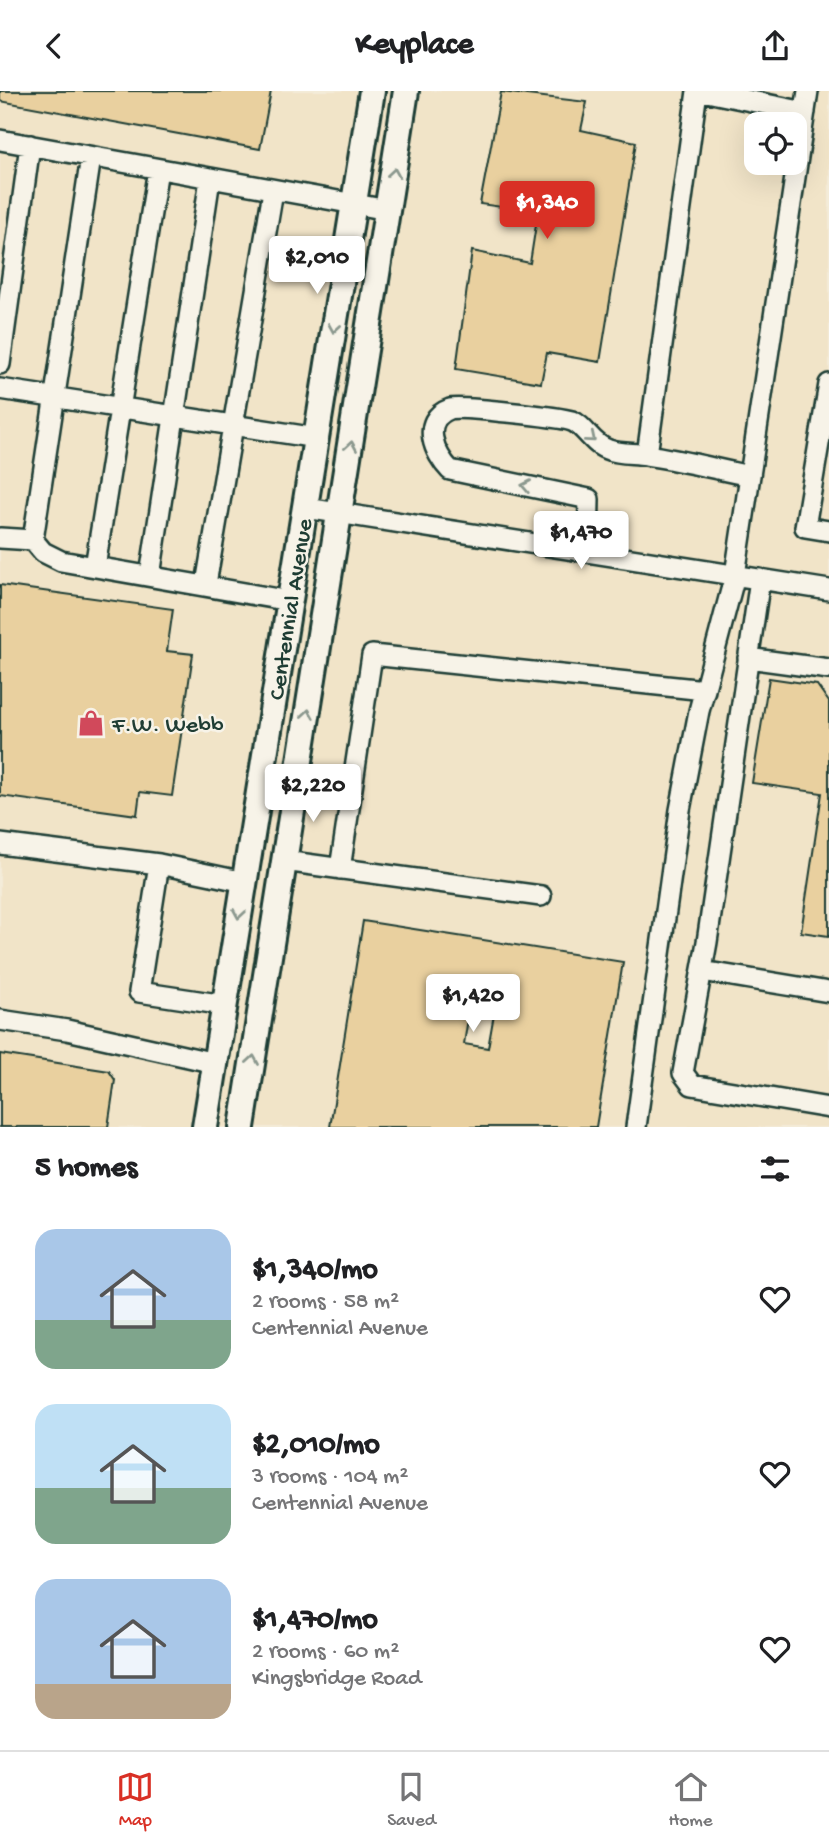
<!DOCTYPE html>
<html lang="en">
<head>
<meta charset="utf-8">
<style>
  body { margin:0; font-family:"Gochi Hand",sans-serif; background:#f2f2f2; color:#202124; height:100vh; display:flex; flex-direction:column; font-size:26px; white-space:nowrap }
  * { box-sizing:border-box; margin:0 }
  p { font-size:23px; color:#757577 }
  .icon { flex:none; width:38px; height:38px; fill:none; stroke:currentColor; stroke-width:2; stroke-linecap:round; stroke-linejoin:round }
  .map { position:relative; height:1036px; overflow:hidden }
  .drawer { display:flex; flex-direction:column; background:#fff; flex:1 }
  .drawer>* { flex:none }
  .fabs { position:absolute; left:744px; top:21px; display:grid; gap:14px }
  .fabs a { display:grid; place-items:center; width:63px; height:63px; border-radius:14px; background:#fff; box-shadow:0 7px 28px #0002; font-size:35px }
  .price { position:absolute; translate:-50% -60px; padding:0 16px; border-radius:7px; background:#fff; color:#222; font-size:23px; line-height:46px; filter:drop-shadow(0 2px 4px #0008) }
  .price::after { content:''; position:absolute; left:50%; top:42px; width:21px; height:16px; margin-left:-10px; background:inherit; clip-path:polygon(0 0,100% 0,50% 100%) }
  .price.selected { background:#d93025; color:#fff }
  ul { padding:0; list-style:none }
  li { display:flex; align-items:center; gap:21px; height:175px; padding:0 35px }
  li span { display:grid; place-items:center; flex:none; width:196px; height:140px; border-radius:21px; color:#555 }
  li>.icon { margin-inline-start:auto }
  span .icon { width:84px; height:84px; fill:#fffc; stroke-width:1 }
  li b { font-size:30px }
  h2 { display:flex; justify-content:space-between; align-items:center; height:84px; padding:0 35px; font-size:30px }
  header { display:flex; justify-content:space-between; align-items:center; height:91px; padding:0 35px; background:#fff; font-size:32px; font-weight:700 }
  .tabs { display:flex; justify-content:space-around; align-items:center; height:98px; border-top:2px solid #e0e0e0; background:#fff; font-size:19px; color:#757577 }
  .tabs a { display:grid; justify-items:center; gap:4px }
  .tabs .selected { color:#d93025 }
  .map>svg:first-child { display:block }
  .built { fill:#f1e4c8; fill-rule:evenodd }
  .building { fill:#e9d09f; stroke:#1f3d34; stroke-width:2; fill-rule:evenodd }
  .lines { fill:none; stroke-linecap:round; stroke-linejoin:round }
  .minor-casing { stroke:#1f3d34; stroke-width:24 }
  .major-casing { stroke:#1f3d34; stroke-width:30 }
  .minor { stroke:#f7f3e8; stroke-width:19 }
  .major { stroke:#f7f3e8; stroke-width:24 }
  .oneway { stroke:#8b988e }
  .labels { text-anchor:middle; stroke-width:5; stroke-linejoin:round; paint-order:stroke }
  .street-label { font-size:24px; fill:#1f3d34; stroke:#f7f3e8 }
  .poi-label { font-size:24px; fill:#1f3d34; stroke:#f7f3e8; text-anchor:start }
</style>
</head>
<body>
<header><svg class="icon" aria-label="back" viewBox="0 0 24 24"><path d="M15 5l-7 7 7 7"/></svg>Keyplace<svg class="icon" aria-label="share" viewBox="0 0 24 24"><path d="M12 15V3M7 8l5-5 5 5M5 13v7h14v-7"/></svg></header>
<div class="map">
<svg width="829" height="1036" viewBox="0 0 829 1036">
  <rect width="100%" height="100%" fill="#f4ecd9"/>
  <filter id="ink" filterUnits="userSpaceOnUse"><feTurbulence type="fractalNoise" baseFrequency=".0143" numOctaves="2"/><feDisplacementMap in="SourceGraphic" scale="14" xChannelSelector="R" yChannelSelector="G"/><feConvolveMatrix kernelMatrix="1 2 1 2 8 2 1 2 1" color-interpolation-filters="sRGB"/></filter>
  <g filter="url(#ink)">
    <path class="built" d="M0 0H829V1036H0ZM756 33H794V72H756Z"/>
    <path class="building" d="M0 0H271L260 58 0 10Z
      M501 1 587 11 581 39 636 51 600 271 547 262 541 292 456 278 472 160 530 172 538 121 480 113Z
      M0 494 173 518 167 560 193 563 172 705 140 701 137 724 0 705Z
      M769 587 817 594 829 611V845L801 841 822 702 752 692Z
      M363 830 623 871 596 1036H330ZM472 902 497 906 488 957 464 953Z
      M0 963 109 980 115 989 108 1036H0Z"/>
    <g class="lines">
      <g class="minor-casing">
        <path id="minor" d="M702 0 805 21
          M0 49 388 119
          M0 273 30 54
          M829 293 805 436 829 440
          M0 298 317 347
          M647 364 697 0
          M306 417 829 499
          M0 447 33 449 43 461 61 470 290 510
          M33 449 91 66
          M588 461 589 408 450 379C435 364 419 329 450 318 460 315 560 326 572 330 584 334 593 355 609 359 620 363 634 362 646 364 681 369 715 378 750 385
          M95 476 158 78
          M150 485 210 88
          M760 488 707 851 683 982 692 994 829 1017
          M206 493 273 100
          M748 567 829 578
          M0 753 159 773
          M284 770 541 805
          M340 778 372 564 705 599
          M702 880 829 901
          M225 914 139 901 159 773 245 791
          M0 929 67 939 215 972
          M636 1036 680 719 699 620 735 484 808 0"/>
      </g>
      <g class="major-casing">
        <path id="major" d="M205 1036 372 0
          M242 1036 406 0"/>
      </g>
      <use href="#minor" class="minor"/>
      <use href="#major" class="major"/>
    </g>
    <defs><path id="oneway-chevron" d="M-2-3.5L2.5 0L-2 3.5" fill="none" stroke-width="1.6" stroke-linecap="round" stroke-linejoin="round" transform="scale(1.75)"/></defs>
    <g class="oneway">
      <use href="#oneway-chevron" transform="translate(394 82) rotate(-81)"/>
      <use href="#oneway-chevron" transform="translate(334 237) rotate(99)"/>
      <use href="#oneway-chevron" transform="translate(591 347) rotate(40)"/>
      <use href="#oneway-chevron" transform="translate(351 355) rotate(-81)"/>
      <use href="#oneway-chevron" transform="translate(526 395) rotate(-169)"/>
      <use href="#oneway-chevron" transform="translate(308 623) rotate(-81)"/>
      <use href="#oneway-chevron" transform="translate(239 823) rotate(99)"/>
      <use href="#oneway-chevron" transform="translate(253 969) rotate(-81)"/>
    </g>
  </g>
  <defs>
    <g id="shop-bare" transform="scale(2.1)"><path d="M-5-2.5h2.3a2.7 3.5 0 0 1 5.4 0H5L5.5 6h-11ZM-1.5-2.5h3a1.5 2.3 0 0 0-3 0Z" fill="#d1495b" stroke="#f7f3e8" stroke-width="2.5" paint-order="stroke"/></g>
  </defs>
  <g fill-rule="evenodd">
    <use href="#shop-bare" x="91" y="632"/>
  </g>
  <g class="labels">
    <g class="street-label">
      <text transform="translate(289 518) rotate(-81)" y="8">Centennial Avenue</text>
    </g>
    <g class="poi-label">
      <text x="112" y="640">F.W. Webb</text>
    </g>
  </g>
</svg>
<div class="fabs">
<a><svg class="icon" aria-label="locate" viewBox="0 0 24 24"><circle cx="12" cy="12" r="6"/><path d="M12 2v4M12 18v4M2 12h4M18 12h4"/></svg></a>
</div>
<b class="price selected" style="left:547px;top:150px">$1,340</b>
<b class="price" style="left:317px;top:205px">$2,010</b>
<b class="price" style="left:581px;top:480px">$1,470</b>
<b class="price" style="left:313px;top:733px">$2,220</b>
<b class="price" style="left:473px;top:943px">$1,420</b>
</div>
<section class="drawer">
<h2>5 homes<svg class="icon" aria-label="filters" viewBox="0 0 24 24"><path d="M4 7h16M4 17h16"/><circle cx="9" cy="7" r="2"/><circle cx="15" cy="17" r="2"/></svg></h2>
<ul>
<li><span style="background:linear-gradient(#a9c7e8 65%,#7fa58c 0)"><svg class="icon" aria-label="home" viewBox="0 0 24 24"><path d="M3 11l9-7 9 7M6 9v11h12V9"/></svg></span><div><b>$1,340/mo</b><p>2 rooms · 58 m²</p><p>Centennial Avenue</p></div><svg class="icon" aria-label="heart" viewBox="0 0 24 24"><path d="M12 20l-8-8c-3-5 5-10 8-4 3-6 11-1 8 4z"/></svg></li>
<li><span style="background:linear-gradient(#bfe0f5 60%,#7fa58c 0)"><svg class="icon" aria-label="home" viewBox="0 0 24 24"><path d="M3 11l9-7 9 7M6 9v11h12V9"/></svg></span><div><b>$2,010/mo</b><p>3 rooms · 104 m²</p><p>Centennial Avenue</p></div><svg class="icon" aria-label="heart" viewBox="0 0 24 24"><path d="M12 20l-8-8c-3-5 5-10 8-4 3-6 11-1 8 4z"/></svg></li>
<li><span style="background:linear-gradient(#a9c7e8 75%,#b9a48a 0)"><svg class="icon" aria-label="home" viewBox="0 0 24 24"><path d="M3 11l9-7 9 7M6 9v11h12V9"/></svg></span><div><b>$1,470/mo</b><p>2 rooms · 60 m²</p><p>Kingsbridge Road</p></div><svg class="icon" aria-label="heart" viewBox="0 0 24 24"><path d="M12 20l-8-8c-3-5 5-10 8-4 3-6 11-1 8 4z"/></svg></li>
</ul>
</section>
<nav class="tabs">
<a class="selected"><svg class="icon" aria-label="map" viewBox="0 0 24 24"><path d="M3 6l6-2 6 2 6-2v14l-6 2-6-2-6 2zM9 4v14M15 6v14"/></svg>Map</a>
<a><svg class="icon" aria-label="saved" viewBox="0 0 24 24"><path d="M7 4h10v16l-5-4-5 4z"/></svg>Saved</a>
<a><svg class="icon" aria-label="home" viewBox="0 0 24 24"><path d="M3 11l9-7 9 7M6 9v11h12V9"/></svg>Home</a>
</nav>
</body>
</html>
